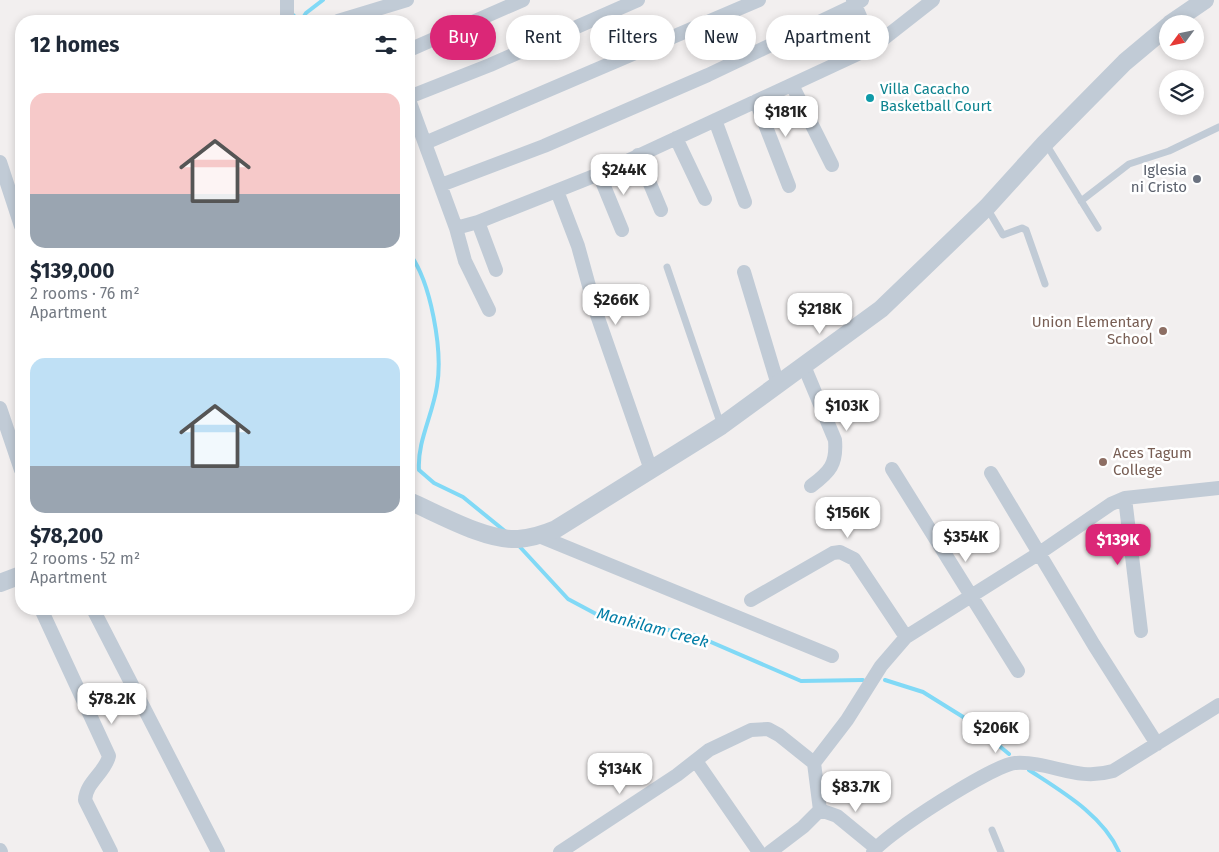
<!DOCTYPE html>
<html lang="en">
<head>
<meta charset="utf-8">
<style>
  body { margin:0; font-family:"Fira Sans",sans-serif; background:#f2f2f3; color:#1f2937; height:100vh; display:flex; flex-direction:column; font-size:19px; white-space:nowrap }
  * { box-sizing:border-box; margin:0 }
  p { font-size:16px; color:#747a83 }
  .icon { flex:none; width:28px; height:28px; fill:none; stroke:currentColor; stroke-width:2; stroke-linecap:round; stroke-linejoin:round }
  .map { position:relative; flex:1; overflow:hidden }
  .drawer { position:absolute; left:15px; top:15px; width:400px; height:600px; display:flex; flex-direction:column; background:#fff; border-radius:20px; box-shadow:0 2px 8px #0003 }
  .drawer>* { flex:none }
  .top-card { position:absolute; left:430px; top:15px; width:475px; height:45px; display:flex; gap:10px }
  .needle { width:32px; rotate:237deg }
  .controls { position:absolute; left:1159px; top:15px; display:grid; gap:10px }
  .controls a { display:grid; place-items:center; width:45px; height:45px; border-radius:50%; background:#fff; box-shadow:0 2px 8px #0003; font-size:25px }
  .price { position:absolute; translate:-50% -42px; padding:0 11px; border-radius:10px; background:#fff; color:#222; font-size:16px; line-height:32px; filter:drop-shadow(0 1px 2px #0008) }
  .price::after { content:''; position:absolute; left:50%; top:30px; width:15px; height:11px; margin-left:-8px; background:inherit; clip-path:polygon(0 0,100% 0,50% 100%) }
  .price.active { background:#db2777; color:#fff }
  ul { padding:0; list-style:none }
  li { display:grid; align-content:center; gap:10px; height:265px; padding:0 15px }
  li span { display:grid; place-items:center; height:155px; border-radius:15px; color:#555 }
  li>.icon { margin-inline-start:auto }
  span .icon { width:90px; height:90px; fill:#fffc; stroke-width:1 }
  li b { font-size:21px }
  h2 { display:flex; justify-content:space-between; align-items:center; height:60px; padding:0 15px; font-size:21px }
  .chip { padding:0 18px; border-radius:22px; background:#fff; box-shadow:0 2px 8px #0003; font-size:18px; line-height:45px }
  .chip.active { background:#db2777; color:#fff }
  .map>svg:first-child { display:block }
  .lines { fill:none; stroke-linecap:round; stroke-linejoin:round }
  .stream { stroke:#81d9f6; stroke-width:4 }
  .service { stroke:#c1cbd6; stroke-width:7 }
  .minor { stroke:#c1cbd6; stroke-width:14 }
  .tertiary { stroke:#c1cbd6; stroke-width:18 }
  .culture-dot { fill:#0f9aa8; stroke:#fff; stroke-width:2 }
  .worship-dot { fill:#6b7280; stroke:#fff; stroke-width:2 }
  .education-dot { fill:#8d6e63; stroke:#fff; stroke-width:2 }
  .labels { text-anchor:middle; stroke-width:5; stroke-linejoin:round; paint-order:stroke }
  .culture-label { font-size:15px; fill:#0d838f; stroke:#fff; text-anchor:start }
  .worship-label { font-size:15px; fill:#5b616d; stroke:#fff; text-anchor:end }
  .education-label { font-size:15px; fill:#785e54; stroke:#fff; text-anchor:end }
  .water-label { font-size:16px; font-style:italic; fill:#027da6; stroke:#fff }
</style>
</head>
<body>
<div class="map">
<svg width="1219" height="852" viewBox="0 0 1219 852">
  <rect width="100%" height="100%" fill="#f2efef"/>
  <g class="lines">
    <path class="stream" d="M292 14 299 21
      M301 21 306 13 323 0
      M409 253C431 281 443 351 437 386 433 414 417 442 419 470L434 483 463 497 506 532
      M520 547 568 599 598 615 697 636 801 681 863 680
      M885 680 923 692 968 720 1009 754
      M1029 770C1061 791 1103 815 1119 852"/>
    <path class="service" d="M1046 144 1098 228
      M1081 201 1129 164 1169 151 1219 127
      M987 208 1003 235 1022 228 1026 230 1045 284
      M667 267 721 425
      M992 830 1001 852"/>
    <path class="minor" d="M853 0 873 47
      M287 21V0
      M338 21 407 0
      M409 50 523 0
      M792 85 832 165
      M409 97 490 65 638 0
      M409 100 456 228 478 222 599 174 873 47 933 0
      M756 101 789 186
      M715 120 745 202
      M676 138 705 199
      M425 143 759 0
      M638 155 661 210
      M0 162 21 226
      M599 174 622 230
      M441 185 544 146 708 75 855 5 862 0
      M557 191 578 246 597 315 651 470
      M478 222 496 270
      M456 228 465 261 489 310
      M744 272 778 385
      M804 366 835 440C837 464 830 472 811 486
      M0 408 21 470
      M892 469 1018 671
      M991 473 1094 645 1157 744
      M1125 498 1141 631
      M539 536 832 656
      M751 600 833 553 840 552 854 559 906 637
      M41 609 109 756C105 773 86 782 85 800L111 852
      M93 609 218 852
      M696 761 759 852
      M820 810 814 763 847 720 881 666 906 637 1038 554 1111 504 1125 498 1219 488
      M820 810 837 816 876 848
      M0 850 1 852
      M560 852 677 775 709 750 751 730 768 729 779 735 814 763
      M770 852 803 827 820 810
      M873 852C885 834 993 765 1015 763 1052 761 1075 782 1113 771L1219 705"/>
    <path class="tertiary" d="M1170 24 1205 0
      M409 501C439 514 486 541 518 539 532 538 544 534 556 529L721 426 881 309 987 207 1045 143 1125 62 1168 26
      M0 583 21 575"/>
  </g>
  <circle class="culture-dot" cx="870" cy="98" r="5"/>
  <circle class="worship-dot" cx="1197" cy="179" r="5"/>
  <g class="education-dot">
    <circle cx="1163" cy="331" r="5"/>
    <circle cx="1103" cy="462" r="5"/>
  </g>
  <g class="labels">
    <g class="culture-label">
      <text x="880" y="94">Villa Cacacho<tspan x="880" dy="17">Basketball Court</tspan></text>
    </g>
    <g class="worship-label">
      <text x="1187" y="175">Iglesia<tspan x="1187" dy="17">ni Cristo</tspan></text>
    </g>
    <g class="education-label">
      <text x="1153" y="327">Union Elementary<tspan x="1153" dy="17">School</tspan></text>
      <text x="1113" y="458" text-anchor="start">Aces Tagum<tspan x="1113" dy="17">College</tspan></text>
    </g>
    <g class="water-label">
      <text transform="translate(653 627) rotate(15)" y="6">Mankilam Creek</text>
    </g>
  </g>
</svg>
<div class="controls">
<a><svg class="needle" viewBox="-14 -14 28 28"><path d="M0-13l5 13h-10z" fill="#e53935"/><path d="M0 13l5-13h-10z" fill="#747a83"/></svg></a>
<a><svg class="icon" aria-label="layers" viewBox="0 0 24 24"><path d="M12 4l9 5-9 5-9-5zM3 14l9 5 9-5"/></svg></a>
</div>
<b class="price" style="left:786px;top:138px">$181K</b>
<b class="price" style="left:624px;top:196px">$244K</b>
<b class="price" style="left:616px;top:326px">$266K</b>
<b class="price" style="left:820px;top:335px">$218K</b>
<b class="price" style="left:847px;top:432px">$103K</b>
<b class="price" style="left:848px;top:539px">$156K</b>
<b class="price" style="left:966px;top:563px">$354K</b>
<b class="price active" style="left:1118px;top:566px">$139K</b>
<b class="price" style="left:112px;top:725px">$78.2K</b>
<b class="price" style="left:996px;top:754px">$206K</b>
<b class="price" style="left:620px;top:795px">$134K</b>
<b class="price" style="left:856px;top:813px">$83.7K</b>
<div class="top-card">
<a class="chip active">Buy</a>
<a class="chip">Rent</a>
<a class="chip">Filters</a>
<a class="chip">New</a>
<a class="chip">Apartment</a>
</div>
<section class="drawer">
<h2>12 homes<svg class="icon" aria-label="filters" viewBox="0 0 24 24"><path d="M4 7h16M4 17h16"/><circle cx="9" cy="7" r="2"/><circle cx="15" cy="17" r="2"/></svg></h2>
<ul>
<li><span style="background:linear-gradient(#f6c9c9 65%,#9aa5b1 0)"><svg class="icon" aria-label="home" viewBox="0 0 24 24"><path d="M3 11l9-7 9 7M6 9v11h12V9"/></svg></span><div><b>$139,000</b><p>2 rooms · 76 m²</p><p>Apartment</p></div></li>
<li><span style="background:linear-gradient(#bfe0f5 70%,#9aa5b1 0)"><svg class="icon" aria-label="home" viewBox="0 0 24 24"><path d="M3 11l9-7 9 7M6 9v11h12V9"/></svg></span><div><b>$78,200</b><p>2 rooms · 52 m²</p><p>Apartment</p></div></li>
</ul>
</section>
</div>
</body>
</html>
